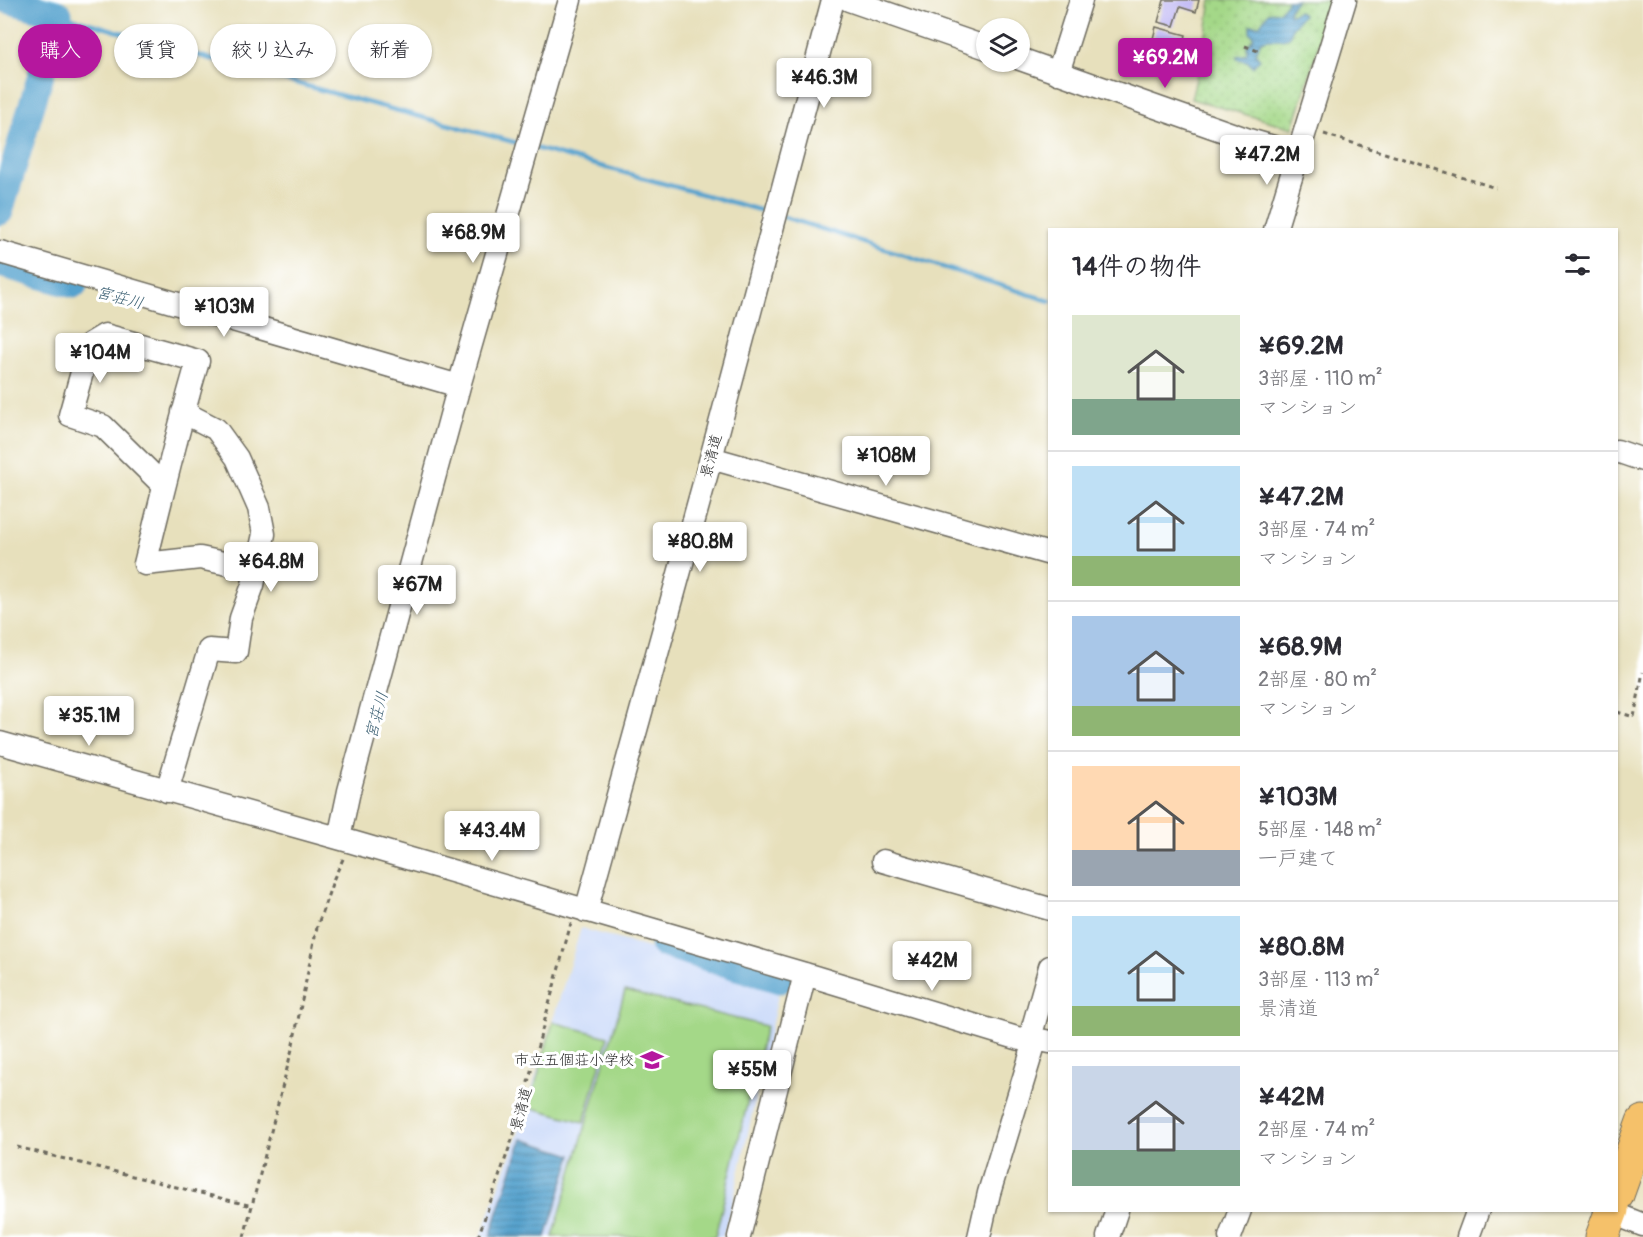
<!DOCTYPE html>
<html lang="ja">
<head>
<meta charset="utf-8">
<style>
  body { margin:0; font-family:Pangolin,"Klee One",sans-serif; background:#f2f2f3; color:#2b2b33; height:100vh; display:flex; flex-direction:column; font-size:22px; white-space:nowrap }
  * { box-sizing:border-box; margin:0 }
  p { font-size:20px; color:#7c7c81 }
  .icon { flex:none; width:33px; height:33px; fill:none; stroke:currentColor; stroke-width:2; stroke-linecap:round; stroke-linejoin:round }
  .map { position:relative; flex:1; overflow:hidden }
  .details { position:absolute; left:1048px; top:228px; width:570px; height:984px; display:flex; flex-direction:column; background:#fff; border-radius:0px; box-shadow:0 2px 4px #0004 }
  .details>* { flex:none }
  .top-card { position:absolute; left:18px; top:24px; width:570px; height:54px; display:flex; gap:12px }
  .tools { position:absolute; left:976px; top:18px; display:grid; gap:12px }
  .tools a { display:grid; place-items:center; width:54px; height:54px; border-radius:50%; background:#fff; box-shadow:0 2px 4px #0004; font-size:30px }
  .price { position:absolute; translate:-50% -51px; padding:0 14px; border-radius:6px; background:#fff; color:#222; font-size:20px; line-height:39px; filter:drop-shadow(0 2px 3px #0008) }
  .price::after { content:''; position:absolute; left:50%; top:36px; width:18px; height:14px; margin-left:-9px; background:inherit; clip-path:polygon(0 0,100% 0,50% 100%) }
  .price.on { background:#b5179e; color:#fff }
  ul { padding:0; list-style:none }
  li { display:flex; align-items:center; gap:18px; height:150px; padding:0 24px }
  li+li { border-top:2px solid #e1e1e2 }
  li span { display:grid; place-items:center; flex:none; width:168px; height:120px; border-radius:0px; color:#555 }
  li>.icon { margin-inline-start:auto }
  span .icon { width:72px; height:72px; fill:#fffc; stroke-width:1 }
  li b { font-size:26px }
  h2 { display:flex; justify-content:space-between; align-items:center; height:72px; padding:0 24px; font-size:26px }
  .tag { padding:0 21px; border-radius:27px; background:#fff; box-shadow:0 2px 4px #0004; font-size:21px; line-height:54px }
  .tag.on { background:#b5179e; color:#fff }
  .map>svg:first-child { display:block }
  .built { fill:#ccdbf9 }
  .green { fill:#a4d888; stroke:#68825a; stroke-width:1.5 }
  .garden { fill:url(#garden-dots); stroke:#68825a; stroke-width:1.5 }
  .water { fill:url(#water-rules); stroke:#40667c; stroke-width:1.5 }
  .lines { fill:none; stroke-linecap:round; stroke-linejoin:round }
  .stream { stroke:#54a2ce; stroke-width:4.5 }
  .river { stroke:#54a2ce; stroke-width:27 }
  .building { fill:#c0b8f4 }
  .minor-casing { stroke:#6d6a5e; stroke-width:25 }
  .highway-casing { stroke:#6d6a5e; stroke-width:35 }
  .path { stroke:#6d6a5e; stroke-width:3; stroke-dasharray:4.5 4.5; stroke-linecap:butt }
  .minor { stroke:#fff; stroke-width:22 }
  .highway { stroke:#f5c16b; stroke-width:33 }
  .labels { text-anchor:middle; stroke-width:6; stroke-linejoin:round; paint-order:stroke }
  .street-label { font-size:15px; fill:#2b2b2b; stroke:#fff }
  .poi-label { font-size:15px; fill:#2b2b2b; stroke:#fff; text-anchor:end }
  .water-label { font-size:16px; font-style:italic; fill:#3d6174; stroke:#fff }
</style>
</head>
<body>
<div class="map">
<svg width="1643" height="1237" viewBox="0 0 1643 1237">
  <defs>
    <pattern id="garden-dots" width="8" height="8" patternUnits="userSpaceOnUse" patternTransform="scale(1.5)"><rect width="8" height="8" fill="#a4d888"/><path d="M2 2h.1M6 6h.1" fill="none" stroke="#8dba76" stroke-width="1.8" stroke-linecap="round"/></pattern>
    <pattern id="water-rules" width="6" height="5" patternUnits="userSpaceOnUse" patternTransform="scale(1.5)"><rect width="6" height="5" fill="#54a2ce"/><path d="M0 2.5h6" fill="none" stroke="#4684a7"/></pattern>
  </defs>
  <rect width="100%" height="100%" fill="#fff"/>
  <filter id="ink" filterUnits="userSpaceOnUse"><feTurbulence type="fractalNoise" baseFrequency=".0167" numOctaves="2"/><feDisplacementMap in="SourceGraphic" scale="12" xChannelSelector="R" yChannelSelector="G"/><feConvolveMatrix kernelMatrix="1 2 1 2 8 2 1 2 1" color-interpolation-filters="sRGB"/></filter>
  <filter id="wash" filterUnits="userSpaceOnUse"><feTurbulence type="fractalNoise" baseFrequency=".008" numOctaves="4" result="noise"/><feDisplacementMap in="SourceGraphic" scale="24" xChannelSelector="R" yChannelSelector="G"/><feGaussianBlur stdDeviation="1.35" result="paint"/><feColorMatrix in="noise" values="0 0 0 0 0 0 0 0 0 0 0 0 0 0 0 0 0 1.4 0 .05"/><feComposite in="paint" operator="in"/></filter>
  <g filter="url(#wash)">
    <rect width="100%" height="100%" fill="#e7e0bc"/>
    <path class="built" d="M581 928 780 987 733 1201 723 1237H481L518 1134Z"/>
    <path class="green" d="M625 991 766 1026 715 1237H553Z
      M553 1022 608 1037 584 1122 529 1107Z"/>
    <path class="garden" d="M1211 0H1333L1293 128 1191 99 1204 46Z"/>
    <path class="water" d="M1288 0H1297L1290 8 1289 15 1299 11 1303 15 1292 28 1290 36C1280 43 1271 36 1261 41L1257 49 1256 54 1260 59 1253 67 1247 61 1237 59V56L1244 55 1247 53V46L1254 37 1250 32V25H1260L1268 13 1280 11Z
      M522 1139 572 1155 546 1237H490Z"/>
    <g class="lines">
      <path class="stream" d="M59 14 251 71 521 144
        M535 148 770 213
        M781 216 1050 301"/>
      <path class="river" d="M0 212 59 14 7 0
        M0 264 74 285
        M663 944 780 980"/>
    </g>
    <g id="blocks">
      <path class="building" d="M1164 0H1199L1196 12 1180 7 1174 26 1158 22Z
        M1156 27 1186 35 1179 62 1149 54Z"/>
    </g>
  </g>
  <g filter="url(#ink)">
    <use href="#blocks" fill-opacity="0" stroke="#6d6a5e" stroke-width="1.5"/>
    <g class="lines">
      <g class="minor-casing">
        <path id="minor" d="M849 0 987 48
          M1020 59 1249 140 1298 154
          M1058 73 1081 0
          M1275 230 1345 0
          M0 252 459 386
          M1617 451 1643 460
          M711 458 1050 554
          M164 486 103 426 70 415 90 344 105 335 198 361C178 428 162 496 145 564L200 558 256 570
          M0 743 352 842 805 974 1020 1039 1030 1038 1050 1042
          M167 791 209 650 236 652 241 618 253 585 264 534 259 508 237 458 216 429 183 412
          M339 838 349 791 459 386 570 0
          M883 861 1050 909
          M586 911 711 458 833 0
          M1605 1210 1643 1225
          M739 1237 805 974
          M979 1237 989 1193 1033 1048 1030 1038 1050 967
          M1108 1237 1117 1210
          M1230 1237 1240 1210
          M1468 1237 1478 1210"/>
      </g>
      <g class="highway-casing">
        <path id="highway" d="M1617 1195 1643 1122
          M1602 1237 1612 1210"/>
      </g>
      <path class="path" d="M1245 46 1258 51
        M1324 134 1496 188
        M1617 712 1634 717 1643 672
        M17 1147 252 1206
        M244 1237 292 1049 317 927 334 878 344 857
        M478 1237 514 1134 571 923"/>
      <use href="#minor" class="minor"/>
      <use href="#highway" class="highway"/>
    </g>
  </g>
  <defs>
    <g id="school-bare" transform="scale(1.8)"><path d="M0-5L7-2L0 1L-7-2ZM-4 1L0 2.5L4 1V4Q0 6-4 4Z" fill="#b5179e" stroke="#fff" stroke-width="2.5" paint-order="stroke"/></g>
  </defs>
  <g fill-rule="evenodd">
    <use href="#school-bare" x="652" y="1060"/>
  </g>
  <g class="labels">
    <g class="street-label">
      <text transform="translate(711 456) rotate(-75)" y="5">景清道</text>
      <text transform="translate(521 1109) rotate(-75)" y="5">景清道</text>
    </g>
    <g class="poi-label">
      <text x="634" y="1065">市立五個荘小学校</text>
    </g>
    <g class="water-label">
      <text transform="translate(120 297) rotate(15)" y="6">宮荘川</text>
      <text transform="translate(376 715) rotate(-75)" y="6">宮荘川</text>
    </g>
  </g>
</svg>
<div class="tools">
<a><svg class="icon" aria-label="layers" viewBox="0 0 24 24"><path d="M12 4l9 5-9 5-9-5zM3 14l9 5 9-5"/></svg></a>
</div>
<b class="price on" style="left:1165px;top:89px">¥69.2M</b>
<b class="price" style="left:824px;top:109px">¥46.3M</b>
<b class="price" style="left:1267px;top:186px">¥47.2M</b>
<b class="price" style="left:473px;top:264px">¥68.9M</b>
<b class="price" style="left:224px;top:338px">¥103M</b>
<b class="price" style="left:100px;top:384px">¥104M</b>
<b class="price" style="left:886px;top:487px">¥108M</b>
<b class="price" style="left:700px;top:573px">¥80.8M</b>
<b class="price" style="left:271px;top:593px">¥64.8M</b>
<b class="price" style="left:417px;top:616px">¥67M</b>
<b class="price" style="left:89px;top:747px">¥35.1M</b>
<b class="price" style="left:492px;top:862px">¥43.4M</b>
<b class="price" style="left:932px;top:992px">¥42M</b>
<b class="price" style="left:752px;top:1101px">¥55M</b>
<div class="top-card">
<a class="tag on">購入</a>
<a class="tag">賃貸</a>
<a class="tag">絞り込み</a>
<a class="tag">新着</a>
</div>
<section class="details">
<h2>14件の物件<svg class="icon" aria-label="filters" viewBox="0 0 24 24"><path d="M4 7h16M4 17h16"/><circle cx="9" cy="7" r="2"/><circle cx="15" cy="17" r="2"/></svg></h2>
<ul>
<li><span style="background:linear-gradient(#dfe7d0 70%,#7fa58c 0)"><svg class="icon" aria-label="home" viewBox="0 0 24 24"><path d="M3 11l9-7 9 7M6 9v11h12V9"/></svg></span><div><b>¥69.2M</b><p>3部屋 · 110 m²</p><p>マンション</p></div></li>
<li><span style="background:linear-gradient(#bfe0f5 75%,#8fb573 0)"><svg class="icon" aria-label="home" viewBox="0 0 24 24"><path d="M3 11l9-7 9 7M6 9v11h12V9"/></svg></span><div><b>¥47.2M</b><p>3部屋 · 74 m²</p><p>マンション</p></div></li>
<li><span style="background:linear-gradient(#a9c7e8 75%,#8fb573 0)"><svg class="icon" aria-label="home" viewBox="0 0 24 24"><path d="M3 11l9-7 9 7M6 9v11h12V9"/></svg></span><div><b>¥68.9M</b><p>2部屋 · 80 m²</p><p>マンション</p></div></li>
<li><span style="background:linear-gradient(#ffd9b3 70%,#9aa5b1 0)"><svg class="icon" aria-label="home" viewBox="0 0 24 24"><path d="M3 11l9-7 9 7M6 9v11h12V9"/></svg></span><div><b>¥103M</b><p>5部屋 · 148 m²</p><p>一戸建て</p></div></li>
<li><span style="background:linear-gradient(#bfe0f5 75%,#8fb573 0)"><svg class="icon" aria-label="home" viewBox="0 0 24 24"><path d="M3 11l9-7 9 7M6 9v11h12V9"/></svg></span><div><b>¥80.8M</b><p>3部屋 · 113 m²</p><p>景清道</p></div></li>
<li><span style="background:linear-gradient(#c9d6e8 70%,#7fa58c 0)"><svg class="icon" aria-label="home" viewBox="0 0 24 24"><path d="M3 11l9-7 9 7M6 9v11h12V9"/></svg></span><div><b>¥42M</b><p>2部屋 · 74 m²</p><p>マンション</p></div></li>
</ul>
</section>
</div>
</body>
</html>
